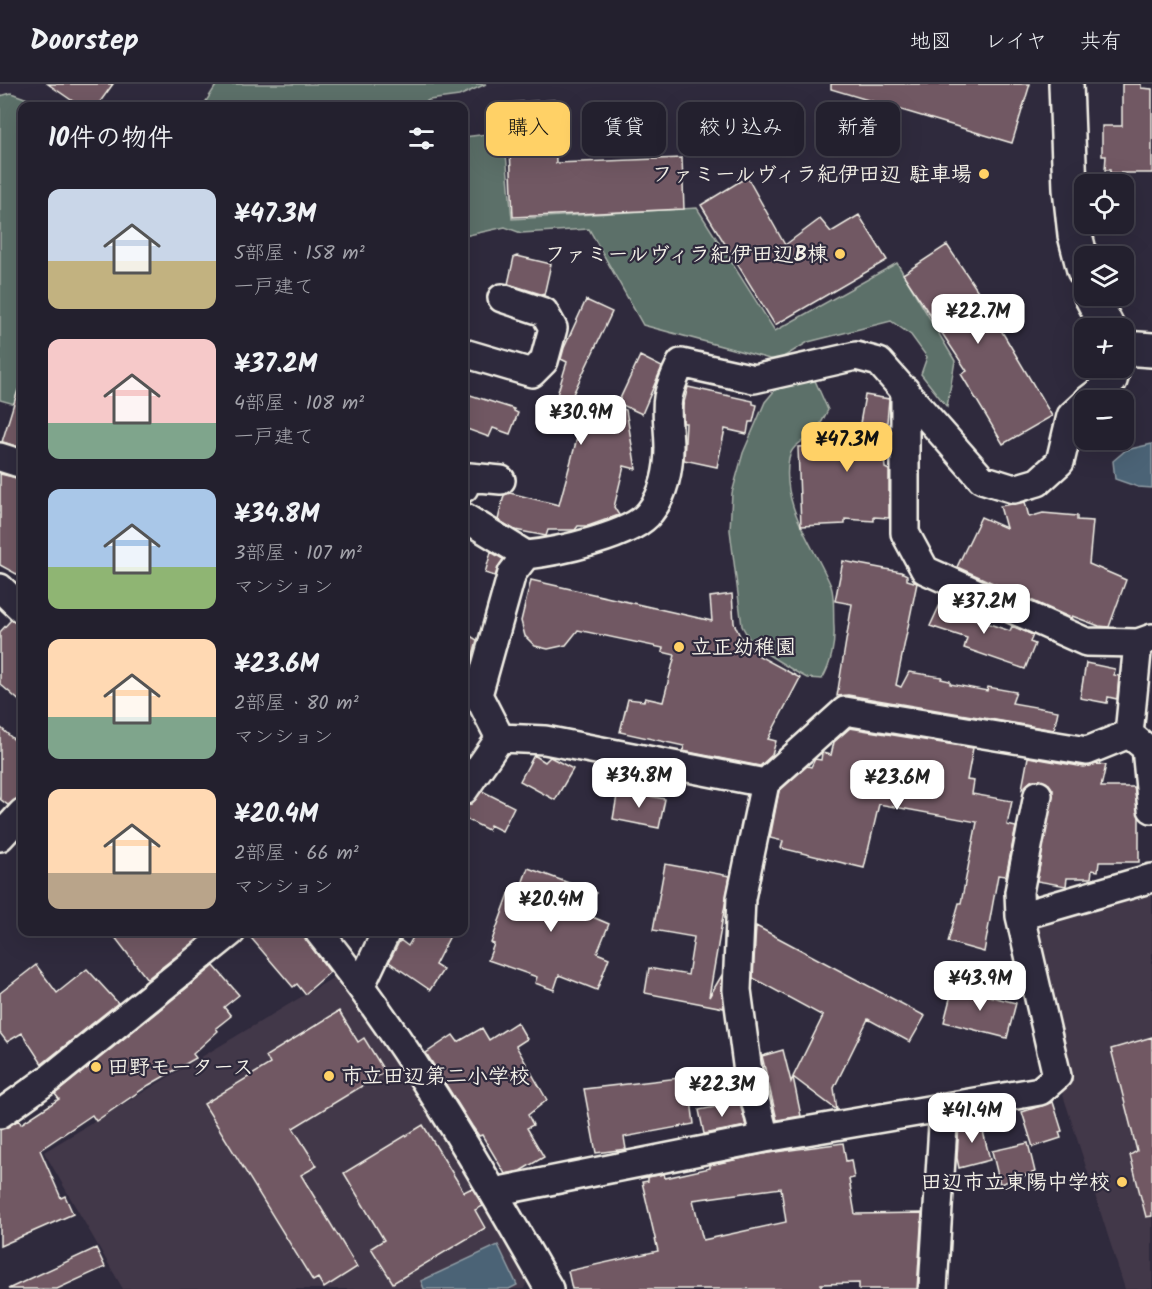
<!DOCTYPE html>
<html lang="ja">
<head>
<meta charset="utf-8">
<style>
  body { margin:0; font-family:Kalam,"Klee One",sans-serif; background:#2f2d3a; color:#f1f3f6; height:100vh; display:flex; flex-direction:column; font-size:22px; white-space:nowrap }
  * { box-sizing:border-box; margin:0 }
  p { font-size:20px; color:#a3a3aa }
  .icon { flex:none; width:33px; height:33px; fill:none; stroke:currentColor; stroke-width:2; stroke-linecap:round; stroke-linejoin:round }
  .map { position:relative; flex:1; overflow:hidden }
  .side { position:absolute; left:18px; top:18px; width:450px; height:834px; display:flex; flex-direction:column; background:#23202e; border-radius:12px; box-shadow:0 6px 24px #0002,0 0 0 2px #403e4a }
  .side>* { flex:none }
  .banner { position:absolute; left:486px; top:18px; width:570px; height:54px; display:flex; gap:12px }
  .controls { position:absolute; left:1074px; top:90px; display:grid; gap:12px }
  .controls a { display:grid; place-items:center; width:60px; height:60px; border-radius:12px; background:#23202e; box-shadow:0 6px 24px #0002,0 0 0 2px #403e4a; font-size:30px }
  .price { position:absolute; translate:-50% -51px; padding:0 14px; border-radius:12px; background:#fff; color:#222; font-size:20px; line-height:39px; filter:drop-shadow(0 2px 3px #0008) }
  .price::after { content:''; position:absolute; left:50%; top:36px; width:18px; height:14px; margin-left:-9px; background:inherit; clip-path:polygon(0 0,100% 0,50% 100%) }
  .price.selected { background:#ffd166; color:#111 }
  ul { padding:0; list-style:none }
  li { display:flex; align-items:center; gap:18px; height:150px; padding:0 30px }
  li span { display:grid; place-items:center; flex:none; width:168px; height:120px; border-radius:12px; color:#555 }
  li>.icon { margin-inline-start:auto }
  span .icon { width:72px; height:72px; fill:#fffc; stroke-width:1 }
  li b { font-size:26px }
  h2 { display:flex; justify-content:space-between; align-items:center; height:72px; padding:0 30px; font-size:26px }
  .pill { padding:0 21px; border-radius:12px; background:#23202e; box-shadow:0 6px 24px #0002,0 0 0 2px #403e4a; font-size:21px; line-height:54px }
  .pill.selected { background:#ffd166; color:#111 }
  header { display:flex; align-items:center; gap:36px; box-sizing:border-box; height:84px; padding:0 30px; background:#23202e; border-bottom:2px solid #403e4a }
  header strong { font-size:28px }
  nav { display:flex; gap:33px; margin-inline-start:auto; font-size:21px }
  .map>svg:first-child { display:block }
  .built { fill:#433849 }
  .green { fill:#5b6f69; stroke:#a8b0a8; stroke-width:1.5 }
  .water { fill:#4c6376; stroke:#8f9ca4; stroke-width:1.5 }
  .building { fill:#715964; stroke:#f4f1e8; stroke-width:1.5; fill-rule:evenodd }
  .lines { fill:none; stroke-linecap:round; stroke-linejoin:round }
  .street-casing { stroke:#f4f1e8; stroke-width:32 }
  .secondary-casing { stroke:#f4f1e8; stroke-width:38 }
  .street { stroke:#2f2a3d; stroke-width:27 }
  .secondary { stroke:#2f2a3d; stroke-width:33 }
  .poi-dot { fill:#ffd166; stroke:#2f2a3d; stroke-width:2 }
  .labels { text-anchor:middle; stroke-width:4.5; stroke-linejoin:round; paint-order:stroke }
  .poi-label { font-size:21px; font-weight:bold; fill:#f4f1e8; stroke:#2f2a3d; text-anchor:end }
</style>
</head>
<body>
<header>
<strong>Doorstep</strong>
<nav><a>地図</a><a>レイヤ</a><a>共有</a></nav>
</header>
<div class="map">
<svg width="1152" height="1205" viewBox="0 0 1152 1205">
  <rect width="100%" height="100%" fill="#2f2a3d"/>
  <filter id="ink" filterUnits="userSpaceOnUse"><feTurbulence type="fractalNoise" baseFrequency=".0167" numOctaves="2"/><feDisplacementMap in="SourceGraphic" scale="12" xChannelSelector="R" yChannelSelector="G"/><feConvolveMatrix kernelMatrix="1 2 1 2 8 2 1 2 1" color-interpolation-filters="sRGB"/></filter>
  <g filter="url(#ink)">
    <path class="built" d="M1152 804V1205H1125L1057 992 1020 832Z
      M341 889 368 927 491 1128 527 1197 524 1205H123L44 1068Z"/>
    <path class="green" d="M217 0H486L459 12 429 16 418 22H203Z
      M11 9 47 22H22V322L0 316V12Z
      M504 48 512 135 697 124 775 247 897 179 955 277 947 323 921 290 927 273 911 251 891 237 808 258 777 277 643 241 589 145 521 149 505 143 464 152V53Z
      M813 292 828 326C824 333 820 343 814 349 805 357 792 360 789 374 780 422 814 461 831 502 835 513 833 531 834 543 835 560 831 581 822 595L807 594 796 588 762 567 750 556 742 542 730 446 732 409 743 369 765 318 781 299Z"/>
    <path class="water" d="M1152 360V404L1138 403 1115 395 1113 377 1126 366Z
      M498 1161 517 1201 509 1205H424L421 1197Z"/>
    <path class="building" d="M48 0H113L97 22H80Z
      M831 0H1030L1012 59 831 5Z
      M1122 0H1141V4L1152 5V89H1110V86H1105L1106 72H1102V42H1122Z
      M554 16 556 79 682 74 684 125 513 133 508 19Z
      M747 93 785 161 820 135 831 148 859 131 887 176 775 241 701 121Z
      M947 161 1000 240 998 241 1052 332 1003 360 961 290 967 287 903 190Z
      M517 172 551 180 544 211 508 200 514 173Z
      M586 216 612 228 573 310 626 326 636 385 624 382 614 423 619 431 588 442H578L575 446H548L546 452 515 446 498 436 504 411 510 409 559 421 579 347 561 342 565 328 560 338 550 334 567 278 561 275 564 264Z
      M640 272 662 283 642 330 618 319Z
      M688 303 753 317V320L757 321 753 338H749L747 350 725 345 717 383 684 376 686 339H683V322Z
      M18 306H22V364L2 358Z
      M464 309 514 325V327L518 329 510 350 493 344 489 353 464 344Z
      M865 311 889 315 884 374 885 384 889 386V434L874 433V437L845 435V440L801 442 798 363 814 362 813 358 848 356V345H859Z
      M0 390 22 395V493L0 481Z
      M1025 418 1029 433 1043 429 1077 432V436L1093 437 1089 480 1126 496 1109 543 1099 542 1072 532 1071 534 957 483 981 433 1006 444 1000 422Z
      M491 468 503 475 495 492 485 489Z
      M843 477 901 488 907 491V496L917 499 896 601 901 603 909 588 942 593 941 595 950 597V600L987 607 988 603 1016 608 1012 619 1058 627 1054 646 848 611 837 612 852 520 835 517Z
      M531 496 712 537 710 513 732 510 734 539 740 552 759 572 800 594 768 655 776 657 772 671 760 682 683 667 684 662 620 648 628 615 644 617 645 614 663 618 675 571 662 568 663 564 578 546 566 561 548 565 535 562 525 552 521 537Z
      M944 512 967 522 963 531 1010 547 1012 542 1033 551 1030 558 1035 560 1025 585 964 564 967 554 930 542Z
      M11 536 22 542V619L0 600V548Z
      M464 548 477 556 470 583H464Z
      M1086 579 1115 585 1114 591 1119 592 1117 615 1108 613 1107 619 1080 614Z
      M0 643 22 663V713L8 721 0 715Z
      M850 644 973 664 967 696 974 697 972 710 1012 717 1007 741 1016 743 1006 792 998 791 984 868 948 858 959 819H961L977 738 879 720 864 784 781 764 783 757 770 754 779 707 807 682 811 683 815 675 821 676 822 669 831 671 834 658Z
      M534 671 545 678 550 673 573 685 555 716 520 697Z
      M1028 673 1084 683 1097 680 1106 681 1101 703H1134L1139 733V778H1099L1098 787 1092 786 1091 794H1067L1066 802 1037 797 1053 706 1049 700 1040 696H1032L1022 705Z
      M618 706 665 715 659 744 613 735Z
      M482 707 514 723 502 747 490 741 488 746 464 734V722L471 720Z
      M665 780 730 792 709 913 722 891 724 924 645 909 649 884 688 891 694 853 653 846Z
      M528 784 596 809 588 831 609 840 597 869 609 874 597 906 559 891 554 906 535 899 537 893 488 876 494 860 491 859 509 810 517 813Z
      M756 842 925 932 910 958 868 935 834 1004 837 1026 793 993 823 932 753 894Z
      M111 848H207L147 895Z
      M246 848H300L330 888 305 910 297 900 293 903Z
      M416 848H452L435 881 443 886 430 906 389 878 400 856 408 862Z
      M36 881 57 909 87 885 118 919 42 980 22 949 7 958 0 949V909Z
      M214 882 239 911 224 923 231 932 216 944 218 947 193 970 196 974 149 1001 96 1037 92 1031 40 1066 61 1114 65 1112 73 1130 0 1162V1046L19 1036 21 1040 59 1015 55 1010Z
      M953 903 1016 919 1007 954 944 938Z
      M339 927 358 958 364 954 385 988 293 1044 317 1082 301 1091 357 1183 324 1204 318 1194 313 1197 204 1020 270 980 266 972Z
      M517 938 527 955 516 962 547 1016 528 1031 533 1041 527 1044 544 1073 520 1087 505 1090 482 1051 479 1052 472 1042 426 969 453 951 458 958 482 944 489 956Z
      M1152 953V1132L1146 1133 1130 1071 1137 1067 1111 965Z
      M783 966 791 998 793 993 801 1032 777 1036 762 972Z
      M688 993 694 1040 624 1053 626 1065 596 1069 584 1005Z
      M740 1018 746 1042 704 1050 699 1026Z
      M1053 1018 1062 1047 1059 1048 1061 1054 1033 1063 1022 1028Z
      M980 1035 990 1076 959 1084 957 1074 959 1040Z
      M423 1041 464 1108 472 1104 483 1122 475 1126 485 1144 393 1199 371 1164 384 1156 344 1089Z
      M843 1059 846 1077 851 1076 854 1094 849 1095 855 1130 922 1129 917 1205H859V1199L821 1200V1205H572L568 1187 658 1167 642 1098 648 1097V1093L664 1090 665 1094 710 1084V1081L768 1069ZM781 1104 786 1138 703 1156 693 1116Z
      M1028 1059 1035 1088 1000 1100 992 1067Z
      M96 1164 105 1183 57 1205H8Z"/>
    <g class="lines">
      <g class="street-casing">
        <path id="street" d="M464 269 532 289 544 277 553 244 544 228 502 214
          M905 306V449L925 486 1086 558 1138 559
          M1088 316 1113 297 1116 284
          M0 373 22 380
          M464 404 469 393 501 396
          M464 433 526 471
          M0 504 22 525
          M1152 554 1138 559 1129 650 1146 664 1152 725
          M467 598 476 607 500 654
          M478 611 512 489 526 471C555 468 633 452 650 428 664 411 669 385 669 363 668 322 661 320 681 279L754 295 856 272 879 278 982 395 1014 405 1038 398 1060 378 1071 332 1084 320
          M500 654 545 656 765 699
          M464 706 500 654
          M0 753 22 729
          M1020 832 1019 808 1038 711
          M319 848C407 958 479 1082 549 1205
          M361 901 386 848
          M0 1030 49 995 231 848
          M765 1054 748 988 737 906 741 814 765 699 845 627 1087 667 1129 650
          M494 1108 765 1054 1040 1007 1057 992 1020 832 1152 794
          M933 1205 944 1025"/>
      </g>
      <g class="secondary-casing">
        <path id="secondary" d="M1066 0 1070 105 1075 151 1084 186
          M1091 212 1108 244
          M1124 264 1152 266"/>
      </g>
      <use href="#street" class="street"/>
      <use href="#secondary" class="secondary"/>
    </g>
  </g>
  <g class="poi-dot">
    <circle cx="984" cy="90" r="6"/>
    <circle cx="840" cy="170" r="6"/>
    <circle cx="679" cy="563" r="6"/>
    <circle cx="96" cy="983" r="6"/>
    <circle cx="329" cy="992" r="6"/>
    <circle cx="1122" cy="1098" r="6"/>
  </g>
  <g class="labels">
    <g class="poi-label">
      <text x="972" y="97">ファミールヴィラ紀伊田辺 駐車場</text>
      <text x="828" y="177">ファミールヴィラ紀伊田辺B棟</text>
      <text x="691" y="570" text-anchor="start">立正幼稚園</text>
      <text x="108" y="990" text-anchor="start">田野モータース</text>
      <text x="341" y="999" text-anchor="start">市立田辺第二小学校</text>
      <text x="1110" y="1105">田辺市立東陽中学校</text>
    </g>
  </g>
</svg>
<div class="controls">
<a><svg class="icon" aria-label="locate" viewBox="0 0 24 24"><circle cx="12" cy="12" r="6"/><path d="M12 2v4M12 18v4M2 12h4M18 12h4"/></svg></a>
<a><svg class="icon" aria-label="layers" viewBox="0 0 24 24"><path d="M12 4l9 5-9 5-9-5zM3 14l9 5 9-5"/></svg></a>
<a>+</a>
<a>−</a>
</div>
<b class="price" style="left:978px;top:261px">¥22.7M</b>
<b class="price" style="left:581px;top:362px">¥30.9M</b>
<b class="price selected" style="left:847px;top:389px">¥47.3M</b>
<b class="price" style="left:984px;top:551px">¥37.2M</b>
<b class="price" style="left:639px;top:725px">¥34.8M</b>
<b class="price" style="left:897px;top:727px">¥23.6M</b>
<b class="price" style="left:551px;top:849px">¥20.4M</b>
<b class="price" style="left:980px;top:928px">¥43.9M</b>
<b class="price" style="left:722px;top:1034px">¥22.3M</b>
<b class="price" style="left:972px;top:1060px">¥41.4M</b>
<div class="banner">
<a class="pill selected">購入</a>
<a class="pill">賃貸</a>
<a class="pill">絞り込み</a>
<a class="pill">新着</a>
</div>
<section class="side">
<h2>10件の物件<svg class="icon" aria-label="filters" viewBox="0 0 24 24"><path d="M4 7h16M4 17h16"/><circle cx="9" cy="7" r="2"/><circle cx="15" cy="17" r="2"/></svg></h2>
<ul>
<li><span style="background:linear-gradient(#c9d6e8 60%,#c2b280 0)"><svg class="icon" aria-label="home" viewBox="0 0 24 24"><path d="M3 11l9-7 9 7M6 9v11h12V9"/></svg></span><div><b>¥47.3M</b><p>5部屋 · 158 m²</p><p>一戸建て</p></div></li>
<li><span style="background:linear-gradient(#f6c9c9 70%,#7fa58c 0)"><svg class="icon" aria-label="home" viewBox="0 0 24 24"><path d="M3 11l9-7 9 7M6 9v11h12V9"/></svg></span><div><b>¥37.2M</b><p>4部屋 · 108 m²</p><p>一戸建て</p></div></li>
<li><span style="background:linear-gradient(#a9c7e8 65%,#8fb573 0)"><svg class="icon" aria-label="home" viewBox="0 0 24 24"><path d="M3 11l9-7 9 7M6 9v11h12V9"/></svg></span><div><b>¥34.8M</b><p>3部屋 · 107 m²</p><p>マンション</p></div></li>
<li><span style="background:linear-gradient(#ffd9b3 65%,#7fa58c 0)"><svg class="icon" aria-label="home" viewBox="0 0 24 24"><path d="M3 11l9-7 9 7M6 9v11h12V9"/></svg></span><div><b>¥23.6M</b><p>2部屋 · 80 m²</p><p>マンション</p></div></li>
<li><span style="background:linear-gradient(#ffd9b3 70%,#b9a48a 0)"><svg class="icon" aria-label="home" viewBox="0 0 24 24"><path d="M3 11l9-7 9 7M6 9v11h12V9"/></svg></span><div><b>¥20.4M</b><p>2部屋 · 66 m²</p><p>マンション</p></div></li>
</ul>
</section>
</div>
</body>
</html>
